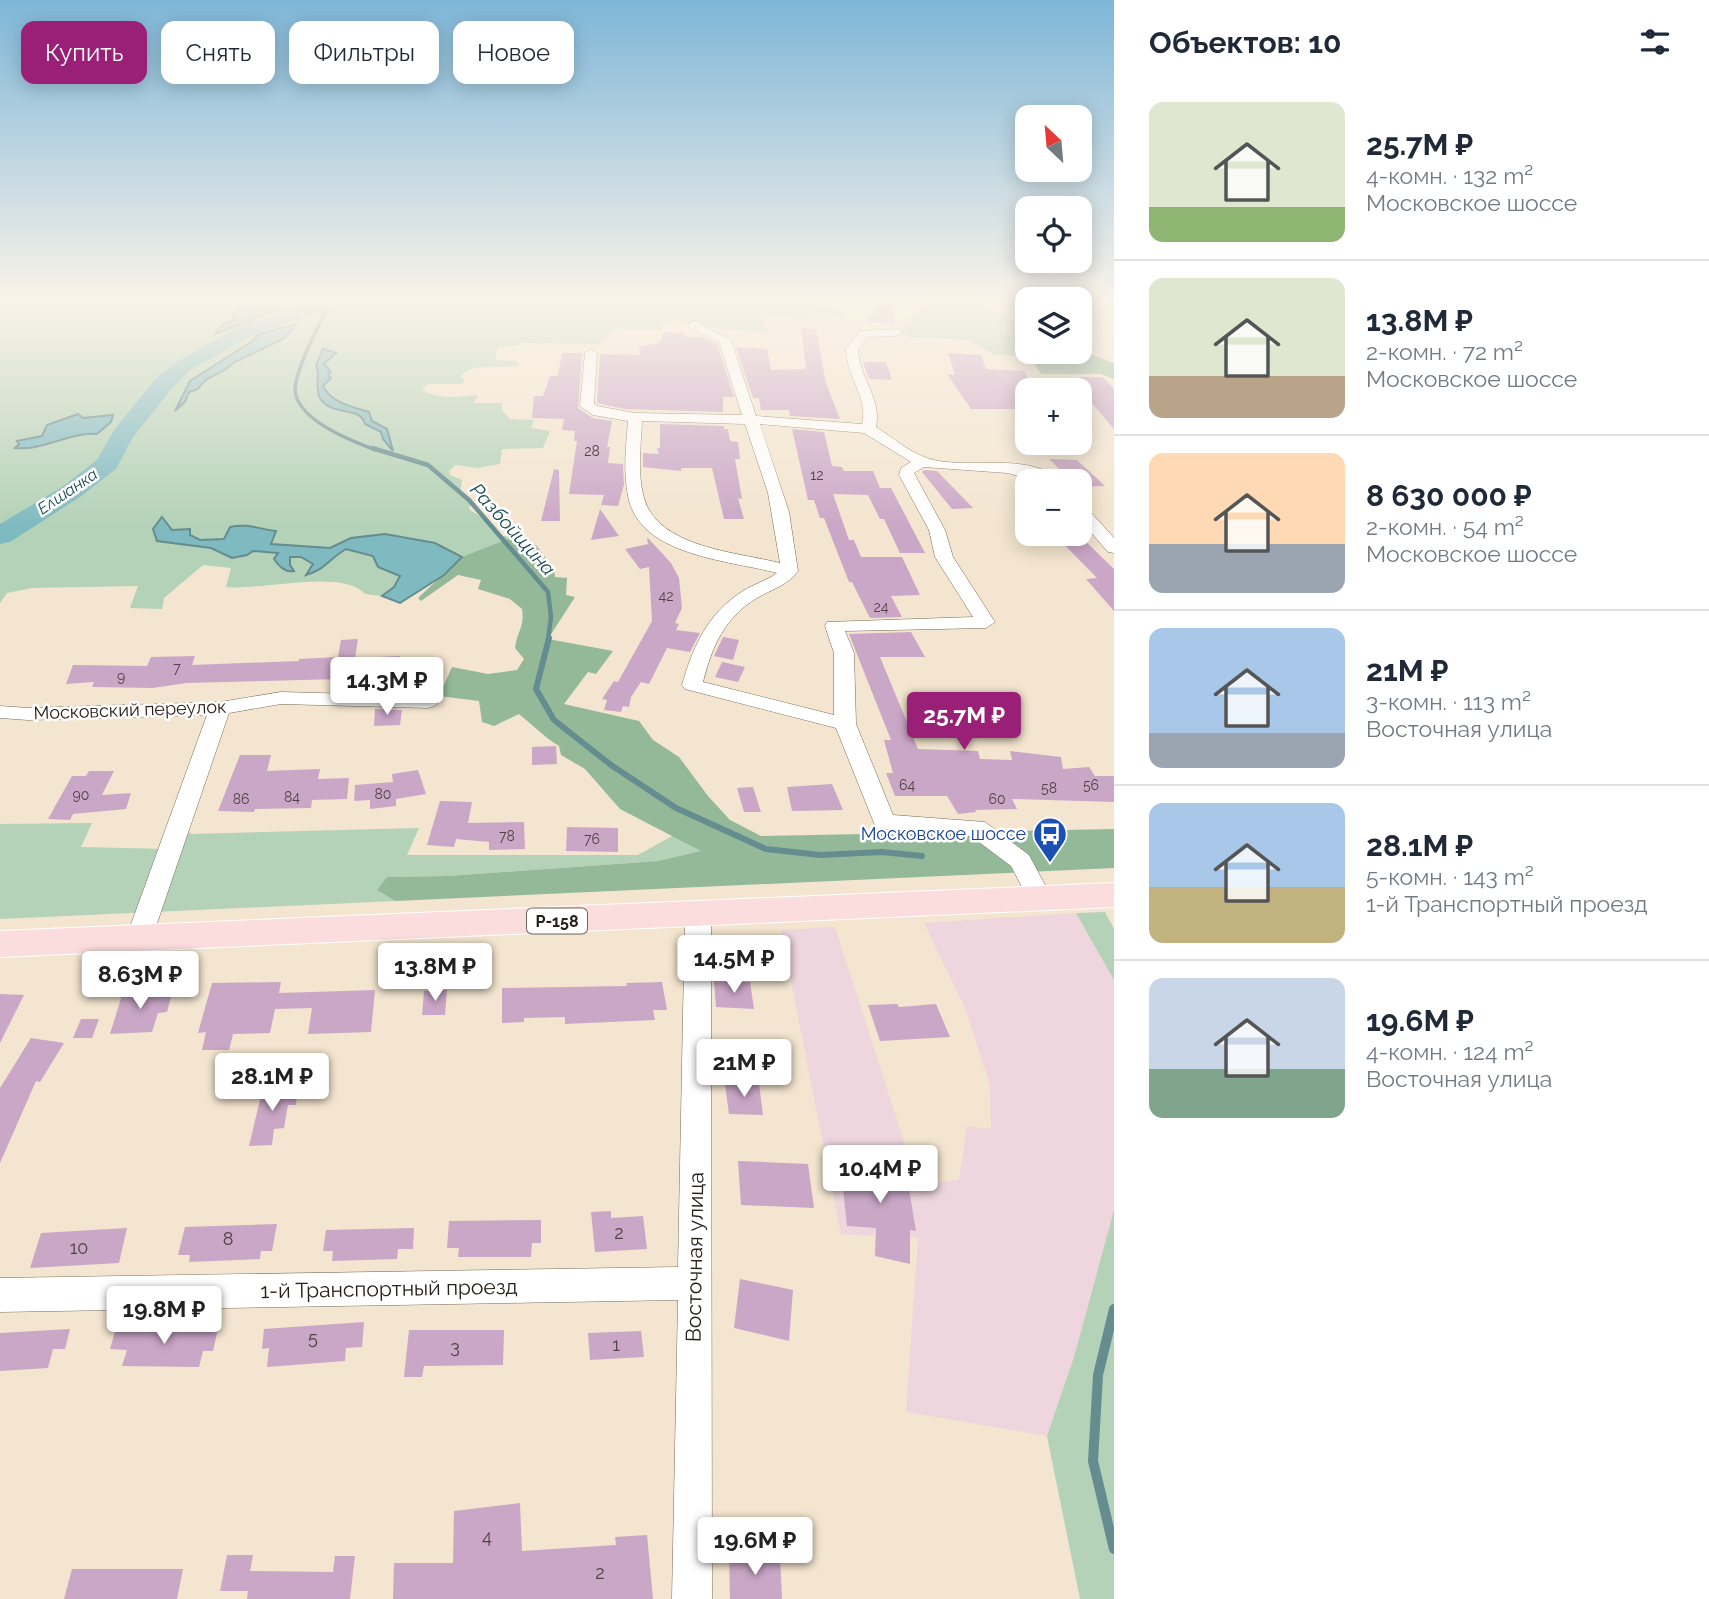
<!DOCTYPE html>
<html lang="ru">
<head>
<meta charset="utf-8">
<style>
  body { margin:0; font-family:Raleway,sans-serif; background:#f2f2f3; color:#1f2937; height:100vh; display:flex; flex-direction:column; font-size:26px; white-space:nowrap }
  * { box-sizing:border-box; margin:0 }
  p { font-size:23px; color:#747a83 }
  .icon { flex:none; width:38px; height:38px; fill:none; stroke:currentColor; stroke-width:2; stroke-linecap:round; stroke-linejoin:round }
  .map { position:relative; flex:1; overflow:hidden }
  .panel { display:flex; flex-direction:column; background:#fff; width:595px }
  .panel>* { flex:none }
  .top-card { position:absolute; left:21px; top:21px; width:665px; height:63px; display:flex; gap:14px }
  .needle { width:46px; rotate:334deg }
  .controls { position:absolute; left:1015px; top:105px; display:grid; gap:14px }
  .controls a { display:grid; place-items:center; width:77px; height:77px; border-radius:14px; background:#fff; box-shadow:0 4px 18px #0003; font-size:35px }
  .price { position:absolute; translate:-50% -60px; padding:0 16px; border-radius:7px; background:#fff; color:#222; font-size:23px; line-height:46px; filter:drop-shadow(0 2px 4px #0008) }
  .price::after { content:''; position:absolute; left:50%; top:42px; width:21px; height:16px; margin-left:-10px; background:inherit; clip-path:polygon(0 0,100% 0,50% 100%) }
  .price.active { background:#9a1f77; color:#fff }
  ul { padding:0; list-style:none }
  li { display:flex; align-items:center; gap:21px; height:175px; padding:0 35px }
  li+li { border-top:2px solid #e0e1e3 }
  li span { display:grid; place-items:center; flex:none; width:196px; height:140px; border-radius:14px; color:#555 }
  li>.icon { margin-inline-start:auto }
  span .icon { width:84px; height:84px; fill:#fffc; stroke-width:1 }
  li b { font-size:30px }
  h2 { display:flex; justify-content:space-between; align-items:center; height:84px; padding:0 35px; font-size:30px }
  .chip { padding:0 24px; border-radius:14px; background:#fff; box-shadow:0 4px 18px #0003; font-size:24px; line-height:63px }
  .chip.active { background:#9a1f77; color:#fff }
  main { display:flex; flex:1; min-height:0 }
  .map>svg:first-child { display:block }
  .commercial { fill:#eed5de }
  .green { fill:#b3d2b7 }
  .forest { fill:#93b999 }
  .water { fill:#7fbac1; stroke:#658c8f; stroke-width:2 }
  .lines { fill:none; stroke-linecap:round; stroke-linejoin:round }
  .stream-far3 { stroke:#658c8f; stroke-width:3.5 }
  .stream-far2 { stroke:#658c8f; stroke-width:4.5 }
  .stream-far1 { stroke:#658c8f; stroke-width:6 }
  .stream { stroke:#658c8f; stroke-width:10 }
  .river { fill:#7fbac1; fill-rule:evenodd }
  .building { fill:#cba7c7 }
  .minor-casing { stroke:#776a57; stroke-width:1 }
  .major-casing { stroke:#fff; stroke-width:2 }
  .minor { fill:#fff; fill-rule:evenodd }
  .major { fill:#fcdddd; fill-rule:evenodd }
  .labels { text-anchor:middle; stroke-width:5; stroke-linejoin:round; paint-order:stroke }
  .number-label { font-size:14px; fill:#504245 }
  .far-water-label { font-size:16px; font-style:italic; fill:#14484e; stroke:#fff }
  .shield { fill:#fff; stroke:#68645f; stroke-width:2 }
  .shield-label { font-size:16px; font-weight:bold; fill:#27211a }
  .street-label { font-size:18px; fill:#27211a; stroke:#fff }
  .transit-label { font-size:18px; fill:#164399; stroke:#fff; text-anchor:end }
  .near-number-label { font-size:18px; fill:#504245 }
  .water-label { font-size:19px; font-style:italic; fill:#14484e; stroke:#fff }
  .near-street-label { font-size:21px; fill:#27211a; stroke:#fff }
</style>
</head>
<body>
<main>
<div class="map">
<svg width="1114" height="1599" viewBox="0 0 1114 1599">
  <rect width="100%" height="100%" fill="#f3e5cf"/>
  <path class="commercial" d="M1076 913 1114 980V1210L1074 1357 1047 1436 906 1412 918 1238 841 1234 781 930 835 927 918 1185 959 1180 967 1126 991 1129 990 1085 965 1008 924 923Z"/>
  <path class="green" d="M0 302H794L843 310 844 316 813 314 807 319 761 314 767 333 712 328 676 321 664 323 662 330 612 329 599 344 521 343V345L498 348 495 360 516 361 520 365C500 370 476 361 460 376L464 380 463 384H428L422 389C439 401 460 396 478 395L474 403H502V410L510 419 534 420 531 428 550 431 543 448 502 449 500 464 477 468 456 465 449 471 450 475 462 480 460 492 471 504 469 509 494 526 502 536H516L463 557 444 575 400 603 382 596 365 594C344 568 258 591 226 587L231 568 203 565 164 598 162 609 130 608 138 586 32 588 7 593 0 603Z
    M927 302H976L1027 327V352H1080V350L1088 353 1029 356 994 355 969 340 910 337 899 331Z
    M92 823 81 847 166 849 174 826 192 834 419 828 407 855H638L674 835 702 851 658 861 448 876 387 877 378 890 395 901 0 919V824Z
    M1105 912 1114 929V980L1076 913Z
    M1114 1210V1599H1080L1047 1436 1074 1357Z"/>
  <path class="forest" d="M1088 353 1114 363V379L1100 374H1041L1029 356Z
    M516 536H521L523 545H536L554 569 555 577 567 578 566 595 575 597 548 639 613 651 596 674 588 672 564 704 639 721 653 740 679 757 708 796 730 820 761 836 1114 829V868L395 901 377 890 387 877 448 876 658 861 701 851 620 809 585 769 561 755 559 746C544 737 533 725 519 714L494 726 482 722 479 701 439 696 452 667 488 674 517 670 524 659 515 648C517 631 525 627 522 609L510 599 478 589 481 580 458 575 421 601 418 598 462 557Z"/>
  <path class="water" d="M242 304 280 309 215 334 222 325 235 319 232 315Z
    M296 324 285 338 233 363C224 375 206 374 198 389L189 392 185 402 175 411 190 381 251 342 259 334Z
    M323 349 336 353 324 364 331 372 328 374 331 378 323 386C331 403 353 407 369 412L372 421 387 429 393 451 383 439 381 432 365 424C360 405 331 417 320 398 314 387 321 376 316 365Z
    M78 414 83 418 113 415 111 422 97 434C69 432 43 451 15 448L19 444 17 441 42 436 47 425Z
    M162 517 172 530 190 529V535L200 540 224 539 230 527C247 523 259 529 276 531L271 544 330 548 351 538 385 534 435 543 462 557 444 575 400 603 382 596 394 587 400 576 378 567 373 556 346 549C329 559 326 569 306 575L313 564 301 557H290V565L294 571C285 573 279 566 274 559L278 553 253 551 247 555 232 558 211 548 157 541 153 529Z"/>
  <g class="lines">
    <path class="stream-far3" d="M330 302C319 327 302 355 296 382 287 417 351 441 376 450"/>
    <path class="stream-far2" d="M372 448 428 465 469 500 548 592 551 617 548 640"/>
    <path class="stream-far1" d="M549 638 536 689 554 720 611 765 676 808 766 849 820 855 882 852 922 856"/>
    <path class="stream" d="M1114 1309 1098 1375 1093 1461 1114 1549"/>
    <path class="river" d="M314 302 339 303 337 307 252 335 191 370 173 387 133 437 116 469 80 497 10 542 0 544V524L62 487 97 460 114 430 157 377 177 362 238 327Z"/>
  </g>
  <path class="building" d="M882 302 895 304 894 324 866 322Z
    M801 328 816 329 826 383 840 419 790 416 789 410H761L759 398H753L736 347 767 349 771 370 806 369Z
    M664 332 685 333 684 337H703L717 344 734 397H723V412L625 409 597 403 600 354 640 355 639 346 660 343Z
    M562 353H582L578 408 593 418 612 421 607 447H610L608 463 623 464 624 485 618 506 601 505 604 495 569 494 577 441H574L575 431 562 430 564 419 532 418 534 396H543L550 376H558Z
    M948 353 981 355 986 369 1024 371 1034 390H1018L1027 409H971L947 374 955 375Z
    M863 362H886L892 380 869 379Z
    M1080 377H1103L1114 389V429L1084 394H1080Z
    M660 424 724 426V429H728L730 441 738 442 740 459H735L742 499 738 498 744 519H724L712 468H681V471L643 467V453L659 454 657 448H660Z
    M792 429 824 432 832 466 842 467 844 471H873L880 488H891L925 553H900L884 519H880L868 495 833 494 849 540H854L861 557H902L920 595 891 596 902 617 870 618 852 582H849L824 518H820L814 500H808Z
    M1049 459 1077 460 1105 486 1080 487V481H1072Z
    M554 469 559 470 560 521H541Z
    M924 470 937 471 973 508 952 509 922 472Z
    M600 509 619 536 591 540Z
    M1054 534H1078L1114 569V611L1086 579 1097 578Z
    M647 537 671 563 679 578 682 608 675 623 679 624 676 630 700 633 690 652 667 648 649 684 641 682 631 697 629 707 623 706 621 712 604 710 607 700 602 699 614 681 618 682 652 621 649 567 640 569 625 549 648 544Z
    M911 632 925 657H880L918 749 978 751 980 759 1012 760 1010 751 1061 757 1063 769 1089 767 1095 776H1114V802L1012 799 1017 809 975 810 976 812 958 814 947 796H895L886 773H893L884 740H891L849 634Z
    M723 637 739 640 733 660 714 656Z
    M358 639 355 658 400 656V666L407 665 404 693 377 692 379 678 186 683 153 688 92 687 94 682 66 684 73 665 147 666 151 657 195 656 192 665 299 661V659L338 657 341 640Z
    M722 662 745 667 738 682 715 677Z
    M375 709 402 710 400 725 374 726Z
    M556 746 557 764 532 765V747Z
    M240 755H271L267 771 320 769 318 779 349 778 347 799 312 800 311 808 255 809 254 812 218 811Z
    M418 770 426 794 396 799V806L370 809V800L354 801 355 785 393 782 392 774Z
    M89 771H114L102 795 131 793 126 809 73 814 70 820 48 819 72 776H86Z
    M832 784 843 810 792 811 787 787Z
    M753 787 761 812H744L737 788Z
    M440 801 472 802 468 823 524 822 525 849 489 850V842L456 839 454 847 427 845Z
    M567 827 618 828V852L566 851Z
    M714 981 750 982 754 1009 716 1007Z
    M281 982 279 993 375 990 371 1032 308 1034 312 1008 275 1009 270 1033 233 1034 229 1050H202L206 1032 198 1033 212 983Z
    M662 982 667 1010H653L655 1020 565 1024V1017L524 1018V1022L502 1023V988L627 986 626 983Z
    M173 990 167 1012 158 1013 152 1032 110 1034 123 992Z
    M447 990 445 1015H422L424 991Z
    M0 994 24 995 0 1043Z
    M897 1004 899 1007 936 1004 950 1037 880 1041 868 1005Z
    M81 1019H99L92 1038H73Z
    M31 1038 64 1043 40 1082 36 1081 0 1163V1088Z
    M725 1084H759L763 1115 729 1114Z
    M298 1085 296 1105H288L284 1128 274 1129 272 1145 249 1146 263 1087Z
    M840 1160 905 1165 916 1231 910 1230V1264L875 1256 876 1228 847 1226Z
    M738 1161 808 1164 814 1208 741 1205Z
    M611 1211V1218L643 1216 647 1249 595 1252 591 1212Z
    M541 1220V1243H532L531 1257H458L459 1248H447L449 1221Z
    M277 1224 272 1251H261L260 1259 189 1262 190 1255H178L185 1227Z
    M127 1228 119 1263 30 1268 41 1233Z
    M414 1228 413 1249H398L397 1259 332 1261 333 1251H323L326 1230Z
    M740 1279 793 1290 789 1341 734 1328Z
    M364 1322 362 1347 346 1348 345 1361 267 1367 269 1348 262 1349 264 1329Z
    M116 1328 218 1329 213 1351H203L199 1367 122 1366 127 1350 110 1349Z
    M70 1329 65 1349H53L48 1368 0 1371V1333Z
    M409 1330H504L503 1365 424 1366 422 1377H404Z
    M641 1331 644 1357 590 1360 588 1333Z
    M520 1503 522 1551 616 1545 615 1537 647 1535 653 1599H393L394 1563H453L454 1511Z
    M729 1552 780 1557 782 1599H730Z
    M227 1555H253L250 1571 333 1572 335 1556H355L350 1599H247L248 1591H220Z
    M72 1569H183L177 1599H64Z"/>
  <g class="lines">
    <g class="minor-casing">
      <path id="minor" d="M694 321 731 340 756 416 862 424C869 398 846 376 846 349L860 331 900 329 902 332 896 336 868 337 858 349C859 378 882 398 876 427 892 437 909 452 927 458 963 471 1031 450 1059 481H1039L1007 473 924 467 914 473 945 530 953 557 995 622 986 628 845 631 854 653 856 724 893 815 985 822 1029 855 1052 898 1049 904 1040 907 1031 904 1011 866 971 836 876 828 836 728 685 689 682 685C693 646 708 613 743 591 754 584 766 581 777 573 728 560 639 556 628 496 623 471 626 446 628 421L593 415 580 406 585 353 591 349 597 353 594 404 597 406 635 413 742 415 719 342 690 328 688 325ZM642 421 745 424 768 493 780 563C737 552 658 548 644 498 637 473 641 447 642 421ZM760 424 864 433 911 462 901 468 899 475 929 530 935 557 973 617 827 622 825 626 834 653V715L703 682C712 646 725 617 757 598 772 589 787 586 798 571L789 512Z
        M1080 505 1086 507 1114 538V553L1108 552 1080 520Z
        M281 692 428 696 435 698 438 702 435 706 428 708 281 704 229 713 152 938 148 945 139 948 130 945 126 938 207 715 28 720 0 718V706L28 708 220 702Z
        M698 906 707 908 711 915 712 1599H672L678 1300 0 1312V1278L678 1267 685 915 689 908Z"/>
    </g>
    <g class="major-casing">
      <path id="major" d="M1114 883V907L0 957V931Z"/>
    </g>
    <use href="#minor" class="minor"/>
    <use href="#major" class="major"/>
  </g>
  <linearGradient id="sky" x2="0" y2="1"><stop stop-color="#7eb6d8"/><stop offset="0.57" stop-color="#faf3e9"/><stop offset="1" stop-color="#faf3e9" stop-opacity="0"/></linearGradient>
  <rect width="1114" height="526" fill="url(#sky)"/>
  <defs>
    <g id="bus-pin" transform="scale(1.75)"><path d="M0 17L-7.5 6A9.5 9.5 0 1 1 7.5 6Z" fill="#1a4fb4" stroke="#fff"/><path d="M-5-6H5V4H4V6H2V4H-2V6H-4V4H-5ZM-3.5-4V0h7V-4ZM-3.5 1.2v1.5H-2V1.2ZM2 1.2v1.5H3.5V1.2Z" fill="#fff"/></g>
  </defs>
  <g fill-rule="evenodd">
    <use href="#bus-pin" x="1050" y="834"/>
  </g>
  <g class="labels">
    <g class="number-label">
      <text x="592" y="456">28</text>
      <text x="817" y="480">12</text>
      <text x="666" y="601">42</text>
      <text x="881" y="612">24</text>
      <text x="177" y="673">7</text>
      <text x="121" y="682">9</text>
      <text x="907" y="790">64</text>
      <text x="1091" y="790">56</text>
      <text x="1049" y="793">58</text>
      <text x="383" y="799">80</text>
      <text x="81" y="800">90</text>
      <text x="292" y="802">84</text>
      <text x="241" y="804">86</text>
      <text x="997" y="804">60</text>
      <text x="507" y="841">78</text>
      <text x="592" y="844">76</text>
    </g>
    <g class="far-water-label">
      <text transform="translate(67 491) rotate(-34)" y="6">Елшанка</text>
    </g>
    <rect class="shield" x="527" y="908.5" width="60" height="25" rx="5"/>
    <g class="shield-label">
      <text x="557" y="927">Р-158</text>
    </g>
    <g class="street-label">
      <text transform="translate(130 710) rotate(-2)" y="6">Московский переулок</text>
    </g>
    <g class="transit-label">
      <text x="1026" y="840">Московское шоссе</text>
    </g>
    <g class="near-number-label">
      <text x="619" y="1239">2</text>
      <text x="228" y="1245">8</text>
      <text x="79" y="1254">10</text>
      <text x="313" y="1344">5</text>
      <text x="616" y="1351">1</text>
      <text x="455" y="1353">3</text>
      <text x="487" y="1543">4</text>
      <text x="600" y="1579">2</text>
    </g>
    <g class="water-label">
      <text transform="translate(513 529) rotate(48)" y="7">Разбойщина</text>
    </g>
    <g class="near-street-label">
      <text transform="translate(695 1257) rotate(-89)" y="7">Восточная улица</text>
      <text transform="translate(389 1289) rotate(-1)" y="7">1-й Транспортный проезд</text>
    </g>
  </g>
</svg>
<div class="controls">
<a><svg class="needle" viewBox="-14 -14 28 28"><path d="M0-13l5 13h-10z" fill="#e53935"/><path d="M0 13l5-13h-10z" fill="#747a83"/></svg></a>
<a><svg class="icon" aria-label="locate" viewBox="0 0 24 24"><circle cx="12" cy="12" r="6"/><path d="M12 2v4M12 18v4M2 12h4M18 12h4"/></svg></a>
<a><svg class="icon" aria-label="layers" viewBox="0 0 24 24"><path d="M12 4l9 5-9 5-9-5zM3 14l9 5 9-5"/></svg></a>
<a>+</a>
<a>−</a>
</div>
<b class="price" style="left:387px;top:717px">14.3M ₽</b>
<b class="price active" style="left:964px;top:752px">25.7M ₽</b>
<b class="price" style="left:734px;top:995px">14.5M ₽</b>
<b class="price" style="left:435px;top:1003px">13.8M ₽</b>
<b class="price" style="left:140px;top:1011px">8.63M ₽</b>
<b class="price" style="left:744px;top:1099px">21M ₽</b>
<b class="price" style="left:272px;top:1113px">28.1M ₽</b>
<b class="price" style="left:880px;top:1205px">10.4M ₽</b>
<b class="price" style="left:164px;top:1346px">19.8M ₽</b>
<b class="price" style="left:755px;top:1577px">19.6M ₽</b>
<div class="top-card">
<a class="chip active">Купить</a>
<a class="chip">Снять</a>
<a class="chip">Фильтры</a>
<a class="chip">Новое</a>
</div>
</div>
<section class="panel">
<h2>Объектов: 10<svg class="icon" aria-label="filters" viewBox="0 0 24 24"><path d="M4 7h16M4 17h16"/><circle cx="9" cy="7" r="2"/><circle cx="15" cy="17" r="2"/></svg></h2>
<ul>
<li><span style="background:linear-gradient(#dfe7d0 75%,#8fb573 0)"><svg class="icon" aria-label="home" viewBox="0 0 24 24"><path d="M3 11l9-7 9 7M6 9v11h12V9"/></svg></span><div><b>25.7M ₽</b><p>4-комн. · 132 m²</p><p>Московское шоссе</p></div></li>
<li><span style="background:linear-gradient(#dfe7d0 70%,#b9a48a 0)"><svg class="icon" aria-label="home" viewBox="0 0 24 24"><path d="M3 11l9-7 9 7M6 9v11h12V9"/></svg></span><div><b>13.8M ₽</b><p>2-комн. · 72 m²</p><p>Московское шоссе</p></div></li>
<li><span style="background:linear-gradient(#ffd9b3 65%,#9aa5b1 0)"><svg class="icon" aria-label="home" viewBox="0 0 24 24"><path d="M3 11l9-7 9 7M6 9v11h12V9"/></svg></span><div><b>8 630 000 ₽</b><p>2-комн. · 54 m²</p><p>Московское шоссе</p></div></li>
<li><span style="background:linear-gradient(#a9c7e8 75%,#9aa5b1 0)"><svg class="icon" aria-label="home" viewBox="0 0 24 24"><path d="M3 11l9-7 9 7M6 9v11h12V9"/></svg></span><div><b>21M ₽</b><p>3-комн. · 113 m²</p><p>Восточная улица</p></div></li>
<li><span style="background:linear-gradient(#a9c7e8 60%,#c2b280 0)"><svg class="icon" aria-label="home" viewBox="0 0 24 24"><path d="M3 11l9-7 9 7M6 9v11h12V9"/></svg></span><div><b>28.1M ₽</b><p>5-комн. · 143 m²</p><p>1-й Транспортный проезд</p></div></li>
<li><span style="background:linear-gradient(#c9d6e8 65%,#7fa58c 0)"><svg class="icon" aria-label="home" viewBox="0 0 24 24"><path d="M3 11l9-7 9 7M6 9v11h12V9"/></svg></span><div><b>19.6M ₽</b><p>4-комн. · 124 m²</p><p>Восточная улица</p></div></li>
</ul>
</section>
</main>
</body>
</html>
